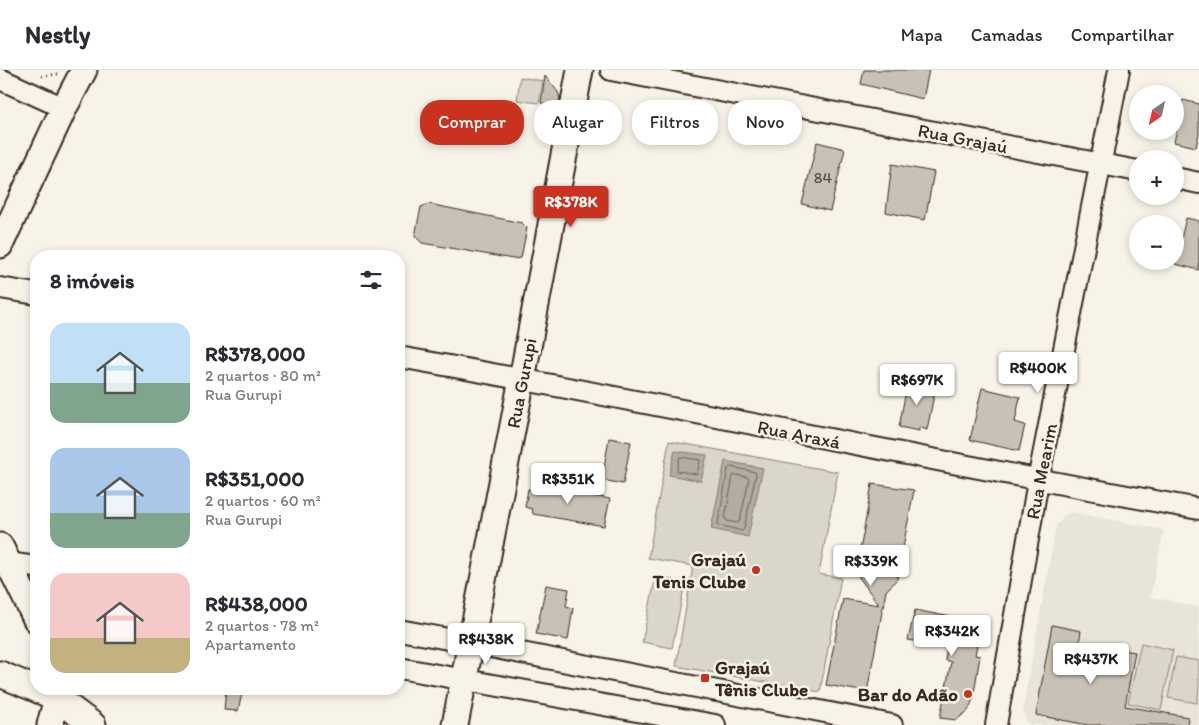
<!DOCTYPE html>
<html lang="pt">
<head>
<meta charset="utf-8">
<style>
  body { margin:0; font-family:Itim,sans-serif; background:#f7f7f7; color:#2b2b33; height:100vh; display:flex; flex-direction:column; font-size:19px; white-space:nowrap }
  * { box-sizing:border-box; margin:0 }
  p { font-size:16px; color:#7c7c81 }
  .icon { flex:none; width:28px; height:28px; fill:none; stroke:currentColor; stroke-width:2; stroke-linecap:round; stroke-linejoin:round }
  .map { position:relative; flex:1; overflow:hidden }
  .panel { position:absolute; left:30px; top:180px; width:375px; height:445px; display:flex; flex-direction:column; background:#fff; border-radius:20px; box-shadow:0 2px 8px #0003 }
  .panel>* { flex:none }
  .top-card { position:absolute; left:420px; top:30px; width:475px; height:45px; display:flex; gap:10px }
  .needle { width:32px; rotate:214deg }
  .buttons { position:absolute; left:1129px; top:15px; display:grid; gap:10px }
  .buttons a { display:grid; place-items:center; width:55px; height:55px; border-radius:50%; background:#fff; box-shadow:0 2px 8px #0003; font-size:25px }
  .price { position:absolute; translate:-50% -42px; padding:0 11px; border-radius:5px; background:#fff; color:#222; font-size:16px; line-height:32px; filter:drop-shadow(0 1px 2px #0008) }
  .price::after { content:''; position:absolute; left:50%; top:30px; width:15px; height:11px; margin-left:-8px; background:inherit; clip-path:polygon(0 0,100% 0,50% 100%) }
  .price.selected { background:#c8321e; color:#fff }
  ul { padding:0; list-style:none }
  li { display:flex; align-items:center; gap:15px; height:125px; padding:0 20px }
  li span { display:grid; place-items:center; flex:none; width:140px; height:100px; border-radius:15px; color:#555 }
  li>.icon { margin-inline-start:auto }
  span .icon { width:60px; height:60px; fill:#fffc; stroke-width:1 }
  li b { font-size:21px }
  h2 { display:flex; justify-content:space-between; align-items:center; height:60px; padding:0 20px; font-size:21px }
  .tag { padding:0 18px; border-radius:20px; background:#fff; box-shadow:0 2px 8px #0003; font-size:18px; line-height:45px }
  .tag.selected { background:#c8321e; color:#fff }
  header { display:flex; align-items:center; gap:30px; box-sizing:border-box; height:70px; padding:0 25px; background:#fff; border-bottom:1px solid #e1e1e2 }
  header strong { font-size:24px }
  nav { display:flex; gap:28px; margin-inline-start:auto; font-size:18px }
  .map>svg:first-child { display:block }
  .built { fill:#e9e4d9 }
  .green { fill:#dbd6cb; stroke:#8b8074 }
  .water { fill:#b4aca0; stroke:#84786c }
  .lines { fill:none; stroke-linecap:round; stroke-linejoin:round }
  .shore { stroke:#6b5e52; stroke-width:1 }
  .building { fill:#c8c1b6; stroke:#3b2a1e }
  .minor-casing { stroke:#3b2a1e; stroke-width:24 }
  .major-casing { stroke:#3b2a1e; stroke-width:29 }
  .path { stroke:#3b2a1e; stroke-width:3; stroke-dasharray:1 4; stroke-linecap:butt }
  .minor { stroke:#f7f3e8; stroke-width:20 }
  .major { stroke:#f7f3e8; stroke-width:25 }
  .poi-dot { fill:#c8321e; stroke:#f7f3e8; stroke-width:2 }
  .labels { text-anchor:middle; stroke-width:5; stroke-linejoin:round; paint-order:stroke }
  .number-label { font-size:16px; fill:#5e5044 }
  .street-label { font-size:19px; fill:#3b2a1e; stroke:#f7f3e8 }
  .poi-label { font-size:19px; font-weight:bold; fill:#3b2a1e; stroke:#f7f3e8; text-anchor:end }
</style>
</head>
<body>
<header>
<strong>Nestly</strong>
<nav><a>Mapa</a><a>Camadas</a><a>Compartilhar</a></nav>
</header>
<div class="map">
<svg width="1199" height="655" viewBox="0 0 1199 655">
  <rect width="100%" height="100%" fill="#f7f3e8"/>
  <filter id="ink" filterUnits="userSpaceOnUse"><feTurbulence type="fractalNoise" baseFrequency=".02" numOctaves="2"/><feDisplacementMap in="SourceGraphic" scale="10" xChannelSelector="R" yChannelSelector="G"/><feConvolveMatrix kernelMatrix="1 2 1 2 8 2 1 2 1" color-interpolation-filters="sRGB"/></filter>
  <g filter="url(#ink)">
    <path class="built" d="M1071 442 1164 460 1150 527 1199 537V655H1029L1026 650 1023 638 1056 456 1064 446Z"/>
    <path class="green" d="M520 7 543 11 539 33 517 30Z
      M669 371 838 402 819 504 841 508 820 622 676 596 693 496 648 488Z
      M656 506 685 513 672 578 642 572Z
      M1141 573 1173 580 1161 640 1128 633Z
      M1176 587 1199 591V619L1197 633 1168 628Z"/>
    <path class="water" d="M675 381 707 385 701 411 669 405Z
      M725 391 763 398 748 467 711 459Z"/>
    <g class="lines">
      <path class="shore" d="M680 387 700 390 697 404 677 401Z
        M731 397 755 402 756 404 744 459 742 461 719 455 718 454 728 399Z
        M736 405 747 407 749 409 740 451 737 453 727 451 725 448 733 406Z"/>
    </g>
    <path class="building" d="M864 0H929L923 29 861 14Z
      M545 6 558 22 560 28 559 36 541 33Z
      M1183 30 1199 34V64L1196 77 1174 72Z
      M817 72 845 79 830 141 802 134Z
      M892 94 934 102 925 150 886 142Z
      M429 134 522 153 527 158 521 188 513 189 422 173 415 166 421 137Z
      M1186 148 1199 151V200L1175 194V168L1181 169Z
      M908 310 936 315 927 360 919 357V361L899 357Z
      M982 318 1020 327 1015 352 1025 355 1019 381 970 370Z
      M609 368 631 372 623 414 602 410Z
      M872 414 914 420 897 509 886 521 867 622 826 615 843 529 879 535 856 503Z
      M537 415 610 429 604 456 533 444 532 439 525 437 528 419 537 421Z
      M546 515 569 519 566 536 573 538 568 570 536 564Z
      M915 540 981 553 975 585 980 586 973 629 968 641 956 650 940 648 951 592 945 590 947 576 908 570Z
      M1052 555 1081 561 1079 574 1135 582 1125 636 1188 647 1187 655H1088L1036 645Z
      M226 619H243L238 641 224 640Z"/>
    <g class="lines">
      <g class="minor-casing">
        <path id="minor" d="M611 0 1138 101
          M0 9 64 38
          M1175 108 1199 113
          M0 218 36 224
          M399 287C666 334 932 392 1199 439
          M8 493 36 497
          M399 560 470 573 892 655
          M399 598 715 655
          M996 655 1038 411 1119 0"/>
      </g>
      <g class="major-casing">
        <path id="major" d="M0 175 64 38 84 0
          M0 476 36 549
          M0 604 57 628 93 655
          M50 655 57 628V619
          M455 655 522 309 580 0"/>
      </g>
      <path class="path" d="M42 6 58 4"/>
      <use href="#minor" class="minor"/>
      <use href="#major" class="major"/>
    </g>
  </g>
  <g class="poi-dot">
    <circle cx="756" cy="500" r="5"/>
    <rect x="700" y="603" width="10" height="10" rx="2.5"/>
    <circle cx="968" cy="624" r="5"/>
  </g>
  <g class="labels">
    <g class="number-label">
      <text x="823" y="113">84</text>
    </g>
    <g class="street-label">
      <text transform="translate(963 68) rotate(11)" y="7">Rua Grajaú</text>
      <text transform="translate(521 313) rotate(-79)" y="7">Rua Gurupi</text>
      <text transform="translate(799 364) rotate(11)" y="7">Rua Araxá</text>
      <text transform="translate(1041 401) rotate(-79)" y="7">Rua Mearim</text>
    </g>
    <g class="poi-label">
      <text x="746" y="496">Grajaú<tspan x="746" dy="22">Tenis Clube</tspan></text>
      <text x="715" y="604" text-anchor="start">Grajaú<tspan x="715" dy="22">Tênis Clube</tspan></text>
      <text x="958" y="631">Bar do Adão</text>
    </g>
  </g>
</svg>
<div class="buttons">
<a><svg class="needle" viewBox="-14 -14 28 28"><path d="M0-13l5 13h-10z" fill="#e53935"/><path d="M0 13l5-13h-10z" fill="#7c7c81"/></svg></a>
<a>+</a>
<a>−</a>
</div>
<b class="price selected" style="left:571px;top:158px">R$378K</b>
<b class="price" style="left:1038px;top:324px">R$400K</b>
<b class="price" style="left:917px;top:336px">R$697K</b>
<b class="price" style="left:568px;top:435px">R$351K</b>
<b class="price" style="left:871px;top:517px">R$339K</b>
<b class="price" style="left:952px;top:587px">R$342K</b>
<b class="price" style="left:486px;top:595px">R$438K</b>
<b class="price" style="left:1091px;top:615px">R$437K</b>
<div class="top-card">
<a class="tag selected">Comprar</a>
<a class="tag">Alugar</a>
<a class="tag">Filtros</a>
<a class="tag">Novo</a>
</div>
<section class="panel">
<h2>8 imóveis<svg class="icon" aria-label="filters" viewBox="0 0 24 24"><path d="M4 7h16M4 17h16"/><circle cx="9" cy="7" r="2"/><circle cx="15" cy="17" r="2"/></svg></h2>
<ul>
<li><span style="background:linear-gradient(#bfe0f5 60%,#7fa58c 0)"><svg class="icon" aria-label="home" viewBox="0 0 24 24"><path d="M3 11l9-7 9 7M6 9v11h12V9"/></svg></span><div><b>R$378,000</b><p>2 quartos · 80 m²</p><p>Rua Gurupi</p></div></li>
<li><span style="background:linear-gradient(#a9c7e8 65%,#7fa58c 0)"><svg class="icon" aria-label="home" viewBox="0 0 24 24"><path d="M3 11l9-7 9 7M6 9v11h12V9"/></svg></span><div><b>R$351,000</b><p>2 quartos · 60 m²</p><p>Rua Gurupi</p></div></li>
<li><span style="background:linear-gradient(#f6c9c9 65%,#c2b280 0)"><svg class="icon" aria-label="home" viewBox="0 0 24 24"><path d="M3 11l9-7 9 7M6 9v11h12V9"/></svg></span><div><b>R$438,000</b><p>2 quartos · 78 m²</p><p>Apartamento</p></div></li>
</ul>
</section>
</div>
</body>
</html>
